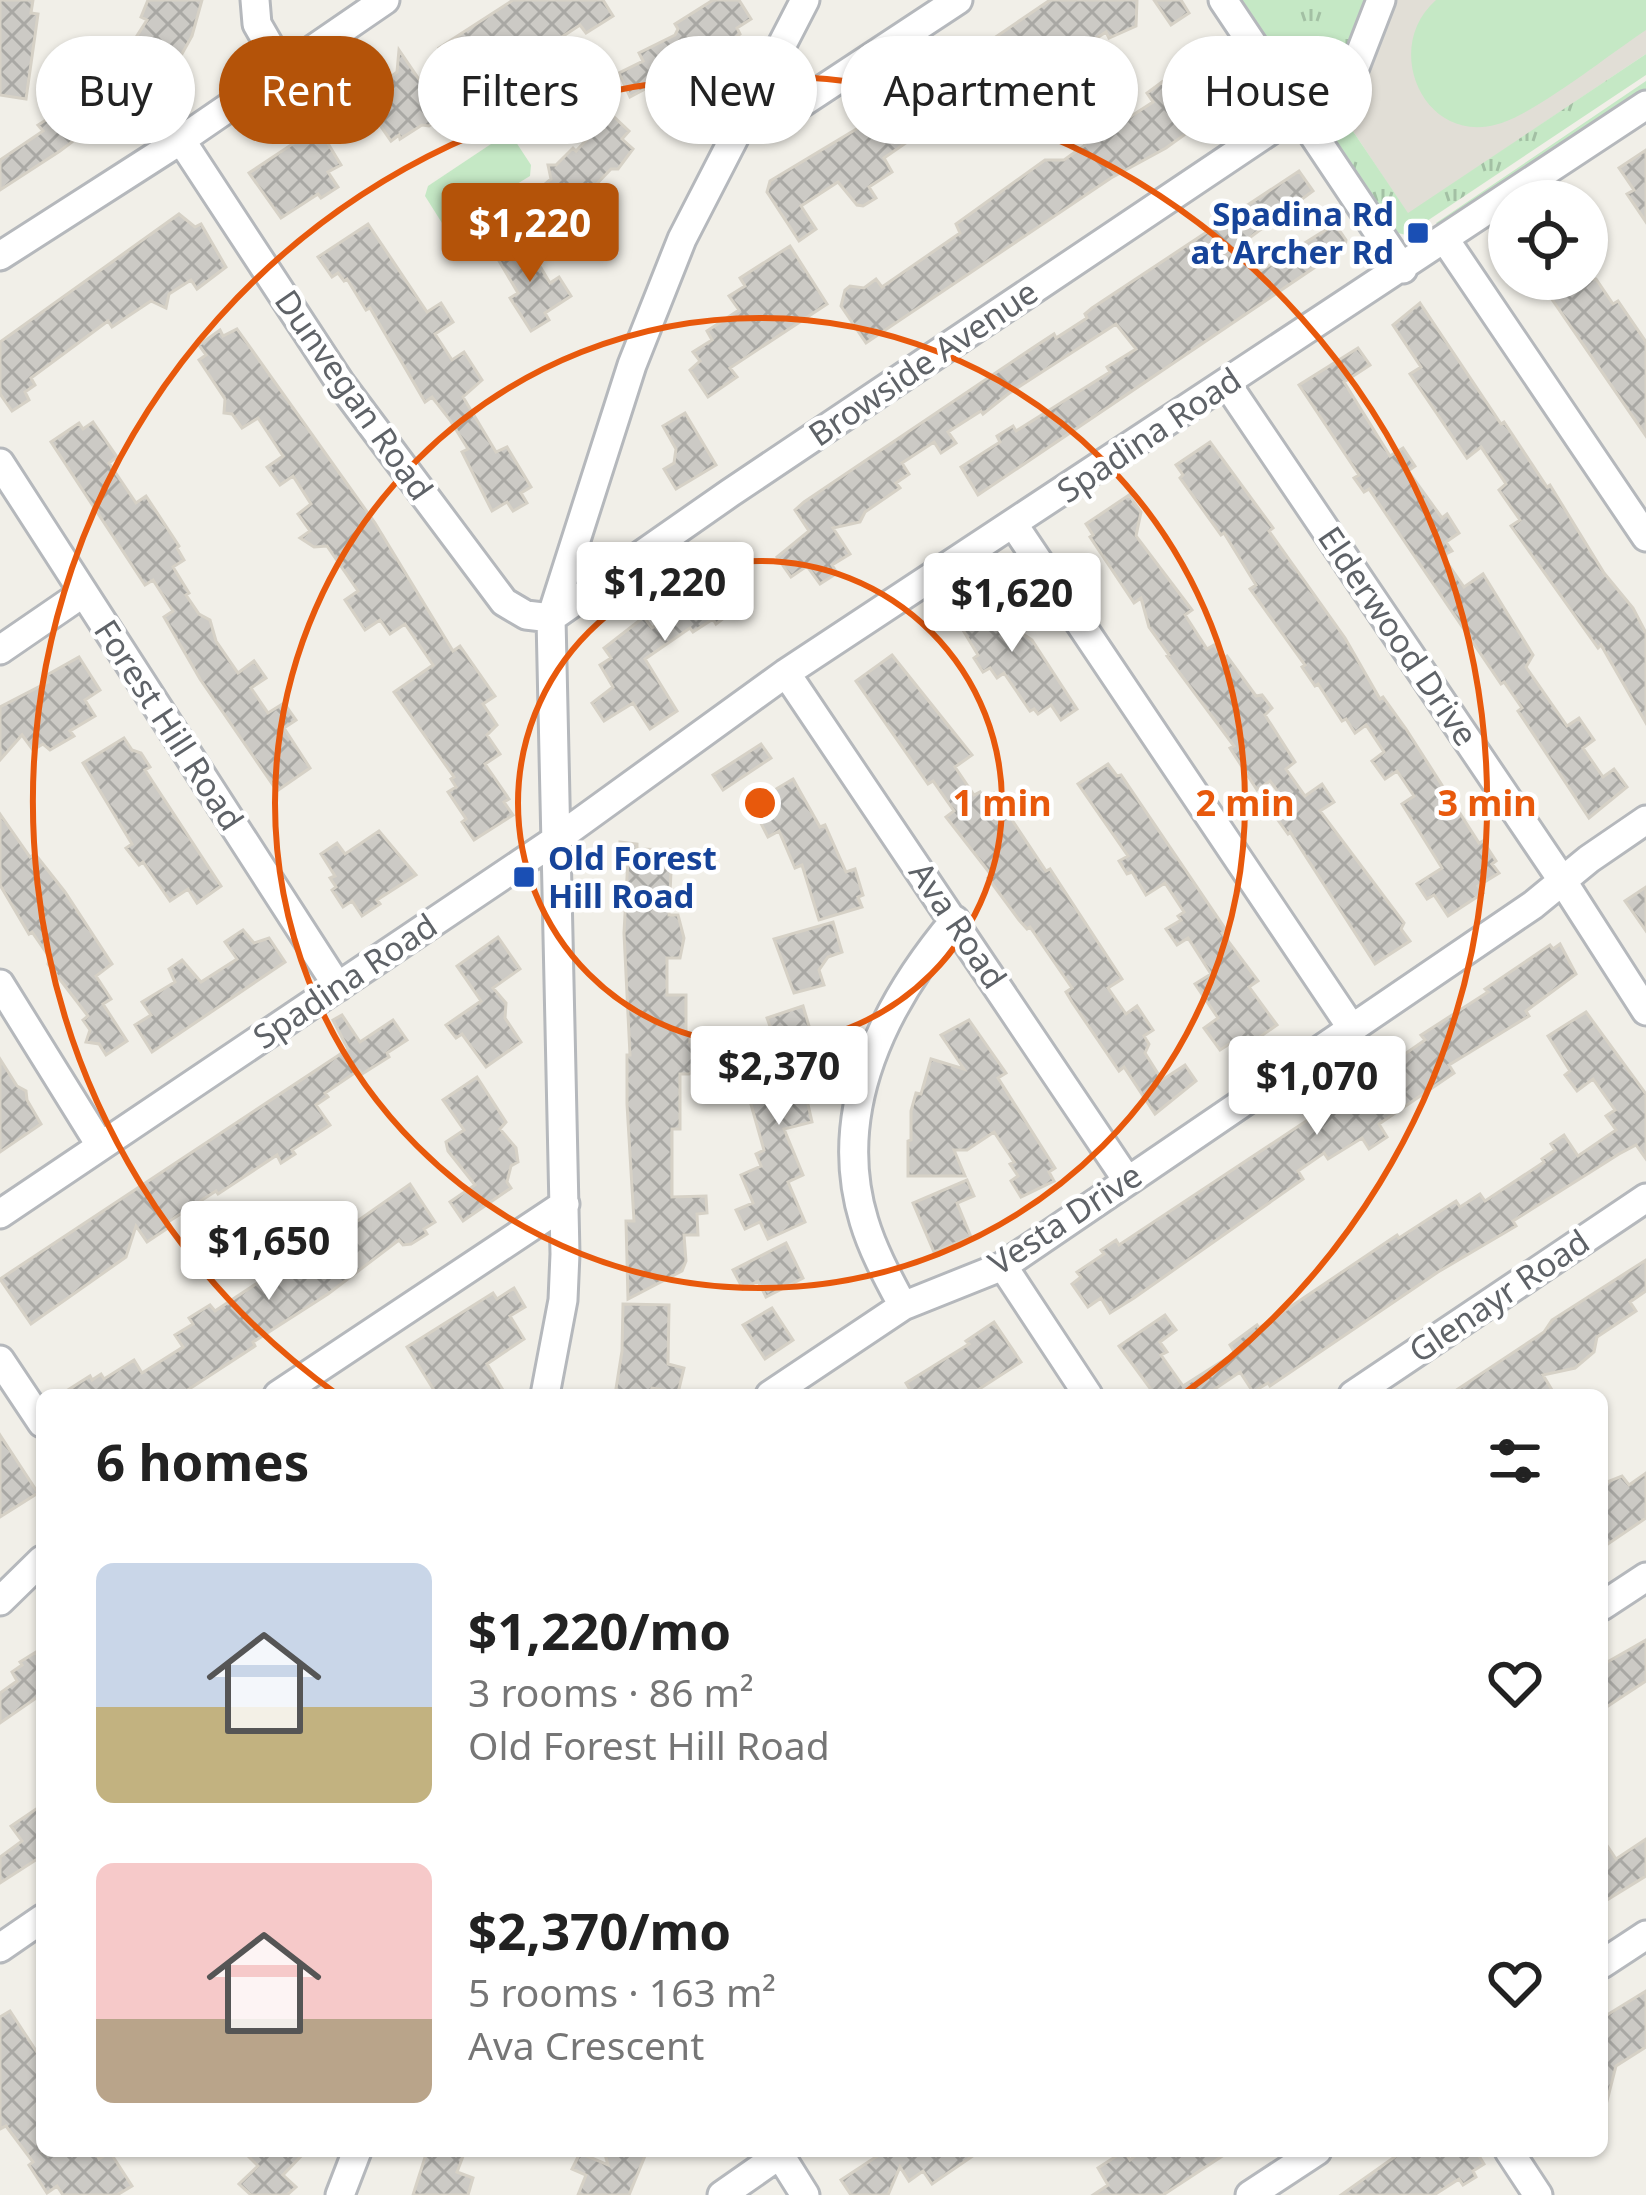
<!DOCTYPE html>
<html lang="en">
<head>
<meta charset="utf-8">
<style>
  body { margin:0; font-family:"Noto Sans",sans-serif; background:#f2f2f2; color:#222; height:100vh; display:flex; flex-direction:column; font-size:45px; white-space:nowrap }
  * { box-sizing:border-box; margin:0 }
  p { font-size:39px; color:#767676 }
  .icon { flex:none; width:66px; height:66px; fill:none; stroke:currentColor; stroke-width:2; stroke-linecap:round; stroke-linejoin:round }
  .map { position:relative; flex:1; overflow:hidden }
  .panel { position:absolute; left:36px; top:1389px; width:1572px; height:768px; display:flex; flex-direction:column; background:#fff; border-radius:18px; box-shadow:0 3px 9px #0004 }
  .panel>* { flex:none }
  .guide { position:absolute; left:36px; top:36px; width:1575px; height:108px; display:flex; gap:24px }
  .controls { position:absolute; left:1488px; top:180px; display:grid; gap:24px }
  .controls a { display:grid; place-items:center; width:120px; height:120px; border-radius:50%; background:#fff; box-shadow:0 3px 9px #0004; font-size:60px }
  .price { position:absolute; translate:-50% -102px; padding:0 27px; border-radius:12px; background:#fff; color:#222; font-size:39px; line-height:78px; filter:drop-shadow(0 3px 6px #0008) }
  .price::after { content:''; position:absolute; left:50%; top:72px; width:36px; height:27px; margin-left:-18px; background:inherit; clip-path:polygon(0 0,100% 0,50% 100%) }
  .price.on { background:#b45309; color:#fff }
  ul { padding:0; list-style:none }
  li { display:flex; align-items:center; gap:36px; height:300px; padding:0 60px }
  li span { display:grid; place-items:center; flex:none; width:336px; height:240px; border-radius:18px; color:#555 }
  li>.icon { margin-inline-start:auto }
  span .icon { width:144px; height:144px; fill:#fffc; stroke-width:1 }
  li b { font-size:51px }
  h2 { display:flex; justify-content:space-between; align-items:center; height:144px; padding:0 60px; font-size:51px }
  .pill { padding:0 42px; border-radius:54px; background:#fff; box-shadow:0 3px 9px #0004; font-size:42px; line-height:108px }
  .pill.on { background:#b45309; color:#fff }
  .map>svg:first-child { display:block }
  .education { fill:#e1ded6 }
  .grass { fill:url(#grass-tufts) }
  .park { fill:#c5e8c5 }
  .building { fill:url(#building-cross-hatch); stroke:#d6d1c6; stroke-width:3 }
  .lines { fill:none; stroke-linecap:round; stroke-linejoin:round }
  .minor-casing { stroke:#b5b8bc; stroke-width:33 }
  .minor { stroke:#fff; stroke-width:27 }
  .ring { fill:none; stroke:#e8590c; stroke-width:6 }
  .transit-dot { fill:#1a4fb4; stroke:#fff; stroke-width:4.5 }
  .labels { text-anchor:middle; stroke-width:9; stroke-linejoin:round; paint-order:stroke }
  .transit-label { font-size:33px; font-weight:bold; fill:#164399; stroke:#fff; text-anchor:end }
  .street-label { font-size:33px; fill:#5f6368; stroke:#fff }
  .centre { fill:#e8590c; stroke:#fff; stroke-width:6 }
  .ring-label { font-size:36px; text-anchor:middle; font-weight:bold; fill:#e8590c; stroke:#fff; stroke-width:9; stroke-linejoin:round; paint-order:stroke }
</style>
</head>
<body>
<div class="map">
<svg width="1646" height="2195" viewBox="0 0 1646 2195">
  <defs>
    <pattern id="grass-tufts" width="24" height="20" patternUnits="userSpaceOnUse" patternTransform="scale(3)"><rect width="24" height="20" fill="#c5e8c5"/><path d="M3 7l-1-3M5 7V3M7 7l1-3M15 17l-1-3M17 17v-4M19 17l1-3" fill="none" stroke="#a3c0a4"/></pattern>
    <pattern id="building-cross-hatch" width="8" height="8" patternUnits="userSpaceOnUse" patternTransform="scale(3)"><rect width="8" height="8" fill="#cccac5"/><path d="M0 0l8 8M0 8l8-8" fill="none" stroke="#a9a8a4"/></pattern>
  </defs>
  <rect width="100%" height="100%" fill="#f1efe8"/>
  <path class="education" d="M1266 0H1646V54L1408 214Z"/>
  <path class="grass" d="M1242 0H1366L1343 54 1347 63 1301 88Z
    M1646 54V75L1406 235 1398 233 1391 224 1317 113 1332 100 1408 213Z
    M1646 81V89L1439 227 1436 223Z"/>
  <path class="park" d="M1436 0H1646V30C1611 53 1535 114 1498 124 1424 146 1381 48 1436 0Z
    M503 136H512L531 165 530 176 452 224 442 223 425 196 428 186Z"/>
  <path class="building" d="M0 0H33L31 13 38 14 26 99 0 95Z
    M148 0H202L192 36 169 77 126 53 147 20 141 17Z
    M513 0H603L613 16 586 33 580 25 530 58 551 89 537 98 518 71 481 98 456 60 450 64 439 48Z
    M713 0H739L751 19 737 28 740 34 715 53 716 56 683 78 695 102 663 118 647 88 630 97 619 73 643 61 639 53 675 35 678 29 675 24Z
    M1050 0H1137L1136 26 1109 38 1106 32 1082 48 1078 42 1032 71 1029 65 987 97 925 134 923 131 884 158 892 172 869 187 876 198 863 206 857 205 838 182 801 206 816 229 799 241 767 192 770 181 893 107Z
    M1154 0H1181L1189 13 1171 25Z
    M399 50 440 110 438 120 429 126 422 125 400 139 399 135 391 141 362 99 397 72Z
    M1220 57 1244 92 1166 148 1111 178 866 343 841 306 845 290 850 286 864 288 876 279 882 287 960 233 956 224 1045 160H1064L1085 145 1075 129 1091 118 1102 135 1153 102 1147 93 1162 82 1169 93Z
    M120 62 143 96 129 105 126 101 60 151 0 190V160L43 131 38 125 77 100 73 95Z
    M611 114 629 131 622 139 633 149 618 169H611L590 191 615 229 595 243 566 209 568 206 545 184 551 179 548 165H556L573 148 576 151Z
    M318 127 341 165 328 172 338 187 321 198 318 194 281 218 249 173Z
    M1646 150V222L1627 194 1634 190 1619 168Z
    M1299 171 1313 191 1241 244 1260 271 1335 224 1346 240 1345 247 978 495 961 467 1000 442 997 436 1013 426 1016 431 1110 372 1107 367 1136 349 1116 324 1008 394 983 414 981 411 948 432 956 443 941 453 934 442 902 463 909 474 896 483 900 488 865 512 860 522 833 528 850 554 832 565 837 573 820 584 807 566 791 577 777 557 809 531 795 510 804 502 1037 345 1054 334 1056 338 1087 318 1085 314 1092 308Z
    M179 214 195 227 201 224 226 267 197 289 191 280 169 294 166 308 151 301 112 327 108 321 31 378 35 385 25 392 29 400 12 411 0 394V342Z
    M368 224 427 312 441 303 453 322 435 334 452 360 464 352 482 380 463 397 496 452 507 447 531 487 521 493 527 503 513 511 507 502 492 511 462 452 468 449 450 420 432 397 425 402 370 308 366 310 347 279 344 281 338 273 332 277 318 257Z
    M512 236 535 271 541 268 550 283 559 277 571 296 545 313 549 320 531 331 510 298 518 293 492 249Z
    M790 246 827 304 730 368 737 377 708 397 690 370 700 361 693 352 712 340 707 331 739 310 729 296 745 286 740 278Z
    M1538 279H1596L1613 304 1618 301 1646 342V436Z
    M1420 303 1501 424 1504 422 1547 487 1550 485 1604 573 1633 608 1646 633V723L1601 645 1598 648 1511 526 1520 520 1499 490 1506 484 1481 447 1467 458 1410 374 1421 367 1393 325Z
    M237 329 375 523 453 651 460 646 495 696 483 704 497 725 487 735 500 754 485 764 509 799 504 802 513 815 474 840 462 822 466 819 448 792 456 787 451 779 454 777 394 692 433 665 405 624 390 634 380 620 365 630 345 600 358 591 327 546 314 547 300 538 310 531 298 514 311 504 293 476 280 485 267 467 283 456 258 418 242 428 232 414 224 413 225 399 199 360 206 355 199 345 220 330 223 336Z
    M1358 348 1370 365 1344 382 1390 456 1403 448 1415 466 1408 471 1442 518 1447 514 1459 533 1446 542 1452 551 1446 554V561L1464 587 1483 574 1533 655 1526 667 1567 726 1579 718 1594 740 1583 748 1603 777 1614 769 1627 787 1589 818 1518 711 1522 708 1504 682 1501 684 1369 489 1364 492 1354 478 1359 475 1299 385Z
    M685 413 716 465 676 489 664 469 674 463 676 449 663 426Z
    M93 422 117 457 109 463 136 503 146 496 179 546 177 548 184 560 173 567 189 593 186 595 199 614 210 620 216 641 238 673 254 661 266 678 251 688 268 713 284 703 296 720 284 728 310 768 277 791 200 679 164 617 173 611 153 580 145 585 51 442 79 423 83 429Z
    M1210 442 1273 528 1269 531 1345 638 1380 699 1383 697 1406 729 1479 843 1483 841 1496 861 1492 864 1499 873 1478 886 1483 893 1448 916 1434 895 1427 899 1417 884 1442 868 1402 804 1414 796 1397 771 1385 779 1372 761 1384 752 1366 725 1355 733 1346 719 1342 721 1318 684 1315 686 1302 667 1305 665 1250 589 1256 585 1224 533 1221 535 1180 478 1183 475 1176 465Z
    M1129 495 1141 512 1136 536 1192 610 1185 615 1207 649 1214 645 1224 658 1227 656 1256 696 1262 695 1272 708 1265 715 1295 762 1286 769 1305 796 1322 784 1334 802 1320 811 1404 923 1401 929 1410 941 1375 964 1290 832 1288 834 1278 820 1292 810 1270 781 1257 790 1230 748 1234 746 1167 656 1169 655 1149 627 1141 598 1134 603 1090 537 1093 535 1086 524Z
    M720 555 726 565 747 571 743 590 749 599 716 624 713 619 693 632 690 628 645 659 677 711 650 729 633 703 604 721 592 703 613 687 600 665 611 658 604 648 644 617 652 628 678 610 676 606 700 590 695 583 707 575 701 567Z
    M990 588 1002 607 1007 605 1015 618 1007 623 1032 640 1077 709 1061 720 1051 705 1038 714 1034 709 1030 711 1004 673 997 678 990 668 983 672 974 658 978 655 955 617 966 610 964 605Z
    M892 655 972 755 955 767 974 795 980 792 985 799 994 793 1046 871 1050 869 1122 979 1108 988 1126 1014 1137 1006 1153 1030 1144 1036 1149 1044 1145 1053 1162 1080 1185 1065 1196 1081 1155 1114 1124 1067 1119 1071 1072 1002 1066 992 1072 988 1030 927 1027 929 1019 920 988 878 992 876 946 817 954 811 933 781 928 784 856 681Z
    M79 657 100 690 85 700 95 716 70 731 74 736 50 750 43 744 33 750 22 735 0 760V707L48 682 45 676Z
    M124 738 132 750 141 753 150 767 145 770 221 886 197 903 188 889 170 901 143 862 139 865 126 848 132 844 83 763Z
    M761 744 771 758 723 790 713 775Z
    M1108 764 1117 776 1121 775 1226 930 1222 933 1258 981 1249 987 1277 1025 1241 1050 1234 1041 1220 1050 1204 1028 1218 1018 1195 984 1211 974 1188 938 1177 945 1166 929 1181 920 1178 916 1184 912 1165 883 1146 895 1132 872 1127 874 1119 861 1128 856 1078 784Z
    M793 779 820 827 825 825 846 872 855 869 863 895 858 897 862 907 819 920 802 865 795 868 779 831 768 837 751 804Z
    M0 814 30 857 35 854 65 892 112 964 96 976 111 999 103 1004 127 1041 106 1055 99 1044 86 1042 90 1030 83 1020 88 1016 48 964 50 958 32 932 29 934 0 885Z
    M379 831 416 875 377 900 380 904 362 916 352 901 343 907 332 890 336 887 330 878 335 876 321 854 337 843 345 854Z
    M620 842 637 844V849L672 850 669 915H678L684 938 680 958H667V995H686V1033H690V1042H694L698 1066 689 1074H680V1129H672V1197L706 1196 707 1213 697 1214 698 1235H684L686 1261 682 1271 628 1299 626 1221H634L627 1104V1055H630L624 933 628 859H620Z
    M1646 887V931L1625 901Z
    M833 922 842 952 828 957 819 970 824 985 794 993 774 939Z
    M243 930 254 943 269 938 285 962 152 1052 135 1025 151 1015 142 1002 175 982 169 969 182 960 201 982 237 959 225 942Z
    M498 937 520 969 493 988 506 1003 505 1018 521 1042 486 1067 462 1034 456 1038 446 1025 481 1001 457 966Z
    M1560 944 1576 974 1526 1011 1529 1016 1449 1065 1454 1073 1379 1124 1387 1137 1369 1149 1362 1138 1328 1159 1324 1153 1298 1171 1303 1179 1134 1298 1110 1313 1101 1298 1088 1307 1072 1284 1081 1277 1077 1272 1104 1254 1101 1250 1116 1240 1119 1245 1350 1092 1425 1040 1421 1035 1488 992 1485 989 1550 945 1553 949Z
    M803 1006 815 1046 796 1052 812 1122 784 1129 803 1175 788 1182 805 1222 768 1239 760 1222 745 1229 736 1210 753 1203 741 1175 761 1166 756 1154 764 1150 748 1094 774 1087 760 1045 775 1040 767 1018Z
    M1586 1012 1646 1094V1159L1636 1145 1619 1154 1513 1221 1516 1226 1438 1272 1270 1386 1268 1383 1253 1392 1240 1372 1206 1395H1155L1119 1346 1165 1315 1176 1330 1160 1342 1167 1352 1161 1355 1183 1386 1235 1353 1230 1345 1257 1325 1259 1328 1397 1235 1399 1238 1456 1201 1460 1207 1480 1194 1485 1201 1544 1162 1542 1159 1555 1150 1551 1144 1564 1135 1578 1156 1616 1130 1606 1116 1615 1110 1593 1079 1577 1091 1565 1075 1570 1071 1548 1036Z
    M342 1015 360 1042 393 1020 407 1040 387 1053 389 1057 362 1074 359 1070 325 1093 328 1097 316 1105 330 1125 292 1150 295 1154 281 1163 277 1155 218 1194 216 1191 168 1222V1228L147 1242 136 1226 126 1257 31 1324 0 1279 348 1049 333 1020Z
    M969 1020 1006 1073 998 1078 1055 1168 1049 1172 1054 1181 1021 1197 1011 1181 1018 1176 1010 1164 1014 1162 994 1132 967 1150H954L965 1176H908V1141L911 1140V1111L916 1093 921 1094 931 1059 964 1069 941 1035Z
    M0 1059 17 1086 26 1091 27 1100 41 1124 0 1152Z
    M477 1077 506 1122 500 1129 516 1148 518 1162 511 1166 507 1182 511 1188 463 1221 450 1202 475 1185 448 1151 446 1142 464 1130 443 1100Z
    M967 1180 974 1196 957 1203 971 1237 934 1252 913 1203Z
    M410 1184 435 1222 424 1229 427 1234 411 1244 403 1245 399 1240 328 1294 253 1342 255 1346 180 1395H60L90 1376 92 1380 101 1374 104 1379 134 1360 142 1373 183 1347 175 1335 193 1324 189 1318 210 1305 215 1311 274 1272 271 1268 293 1253 299 1262Z
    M786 1243 803 1278 766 1297 758 1281 743 1289 733 1270Z
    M1646 1260V1291L1630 1302 1636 1311 1597 1337 1594 1352 1575 1368 1543 1375 1555 1395H1449L1544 1332 1552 1320Z
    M514 1288 525 1307 510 1316 524 1339 487 1364 506 1395H437L407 1347 493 1293 497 1299Z
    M623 1304 669 1305 668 1364 684 1368 678 1393 652 1388 650 1395H615L622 1351Z
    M772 1308 793 1340 765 1359 743 1325Z
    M994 1322 1021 1362 970 1395H913L906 1383 969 1344 966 1341Z
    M0 1435 38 1493 0 1517Z
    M1646 1473V1518L1602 1548V1484L1622 1476 1629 1485Z
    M1646 1640V1681L1602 1710V1665Z
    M36 1652 42 1661V1694L0 1723V1693L17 1681 12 1672 22 1665 20 1662Z
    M42 1805V1856L0 1883V1857L22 1841 11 1826Z
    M1602 1838 1616 1859 1646 1839V1876L1602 1903Z
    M1646 1991V2047L1616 2066 1607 2101 1602 2100V2018Z
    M10 2011 42 2060V2151H95L99 2159 110 2152 132 2186 117 2195H63L57 2186 47 2193 29 2165 33 2162 6 2126 0 2129V2017Z
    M243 2151H306L283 2175 296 2187 287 2195H251L239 2184 258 2166Z
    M427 2151H465L457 2172 473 2178 468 2195H413Z
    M604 2151H647L629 2195H578L586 2175 572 2169 580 2153 608 2165Z
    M885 2151H980L932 2184 923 2171 909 2181 900 2167 888 2195H851L841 2180Z
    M1124 2151 1130 2160 1141 2151H1230L1163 2195H1093L1108 2185 1098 2168Z
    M1403 2151H1476L1484 2164 1473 2171 1476 2177 1463 2185 1459 2179 1434 2195H1341Z"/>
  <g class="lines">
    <g class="minor-casing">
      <path id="minor" d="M255 0 257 24 283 69
        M1223 0 1403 269
        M741 126 782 116 958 0
        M181 140 341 384 504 602 526 615 551 618 730 493 1308 105 1322 84 1355 67 1381 0
        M1446 241 1646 537
        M0 256 181 140 385 0
        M1227 384 1562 880 1646 1011
        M0 463 338 987
        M1014 525 1351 1027
        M0 650 83 593
        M786 673 1127 1180
        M0 984 100 1145
        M0 1214 554 841 786 673 1646 105
        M1003 1266 1088 1395
        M903 1306C888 1278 873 1251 864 1221 830 1110 885 1003 955 920
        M0 1360 42 1423
        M278 1395 565 1204
        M545 1395 563 1300 565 1254 551 618 632 365 682 239 805 0
        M770 1395 903 1306 1003 1266 1533 905 1589 859 1646 820
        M1353 1395 1646 1198
        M0 1601 42 1560
        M1602 1606 1646 1577
        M0 1948 42 1919
        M1602 1964 1646 1935
        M1509 2151 1538 2195
        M780 2155 805 2195
        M340 2195 357 2151
        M722 2195 785 2151
        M1250 2195 1317 2151"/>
    </g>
    <use href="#minor" class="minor"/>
  </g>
  <g class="ring">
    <circle cx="760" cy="803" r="242"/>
    <circle cx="760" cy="803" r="485"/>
    <path d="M338 1395A727 727 0 1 1 1182 1395"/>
  </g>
  <g class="transit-dot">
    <rect x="1406" y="221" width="24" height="24" rx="6"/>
    <rect x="512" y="865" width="24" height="24" rx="6"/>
  </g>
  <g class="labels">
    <g class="transit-label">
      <text x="1394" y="226">Spadina Rd<tspan x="1394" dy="38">at Archer Rd</tspan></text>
      <text x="548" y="870" text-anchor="start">Old Forest<tspan x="548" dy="38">Hill Road</tspan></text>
    </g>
    <g class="street-label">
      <text transform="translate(923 363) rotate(-34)" y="12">Browside Avenue</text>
      <text transform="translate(354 395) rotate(55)" y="12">Dunvegan Road</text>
      <text transform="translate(1149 435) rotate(-34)" y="12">Spadina Road</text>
      <text transform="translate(1398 636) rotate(56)" y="12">Elderwood Drive</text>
      <text transform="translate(169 725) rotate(57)" y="12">Forest Hill Road</text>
      <text transform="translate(958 925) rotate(56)" y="12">Ava Road</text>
      <text transform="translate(345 981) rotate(-34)" y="12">Spadina Road</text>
      <text transform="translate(1065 1219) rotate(-33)" y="12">Vesta Drive</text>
      <text transform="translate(1499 1296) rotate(-34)" y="12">Glenayr Road</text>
    </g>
  </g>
  <circle cx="760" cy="803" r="18" class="centre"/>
  <g class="ring-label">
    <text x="1002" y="816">1 min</text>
    <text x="1245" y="816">2 min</text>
    <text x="1487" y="816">3 min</text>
  </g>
</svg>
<div class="controls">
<a><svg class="icon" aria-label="locate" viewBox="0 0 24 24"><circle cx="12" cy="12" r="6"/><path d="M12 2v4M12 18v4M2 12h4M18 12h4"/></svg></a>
</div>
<b class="price on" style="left:530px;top:285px">$1,220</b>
<b class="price" style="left:665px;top:644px">$1,220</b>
<b class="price" style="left:1012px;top:655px">$1,620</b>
<b class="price" style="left:779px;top:1128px">$2,370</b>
<b class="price" style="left:1317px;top:1138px">$1,070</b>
<b class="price" style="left:269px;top:1303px">$1,650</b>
<div class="guide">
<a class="pill">Buy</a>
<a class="pill on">Rent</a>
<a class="pill">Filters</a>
<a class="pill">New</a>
<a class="pill">Apartment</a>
<a class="pill">House</a>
</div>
<section class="panel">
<h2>6 homes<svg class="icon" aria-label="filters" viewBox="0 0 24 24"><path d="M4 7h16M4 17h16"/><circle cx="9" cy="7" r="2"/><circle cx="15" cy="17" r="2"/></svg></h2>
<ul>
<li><span style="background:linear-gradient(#c9d6e8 60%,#c2b280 0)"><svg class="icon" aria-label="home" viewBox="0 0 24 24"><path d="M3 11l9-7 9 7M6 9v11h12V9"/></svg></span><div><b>$1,220/mo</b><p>3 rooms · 86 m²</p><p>Old Forest Hill Road</p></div><svg class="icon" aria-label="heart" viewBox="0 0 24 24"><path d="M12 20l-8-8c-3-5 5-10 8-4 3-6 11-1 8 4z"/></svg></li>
<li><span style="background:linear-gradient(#f6c9c9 65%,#b9a48a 0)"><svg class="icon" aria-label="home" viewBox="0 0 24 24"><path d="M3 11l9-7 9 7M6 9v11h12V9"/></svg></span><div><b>$2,370/mo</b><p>5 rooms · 163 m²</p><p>Ava Crescent</p></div><svg class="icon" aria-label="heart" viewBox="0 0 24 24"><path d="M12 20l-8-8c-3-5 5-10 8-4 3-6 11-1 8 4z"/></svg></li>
</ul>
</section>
</div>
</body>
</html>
